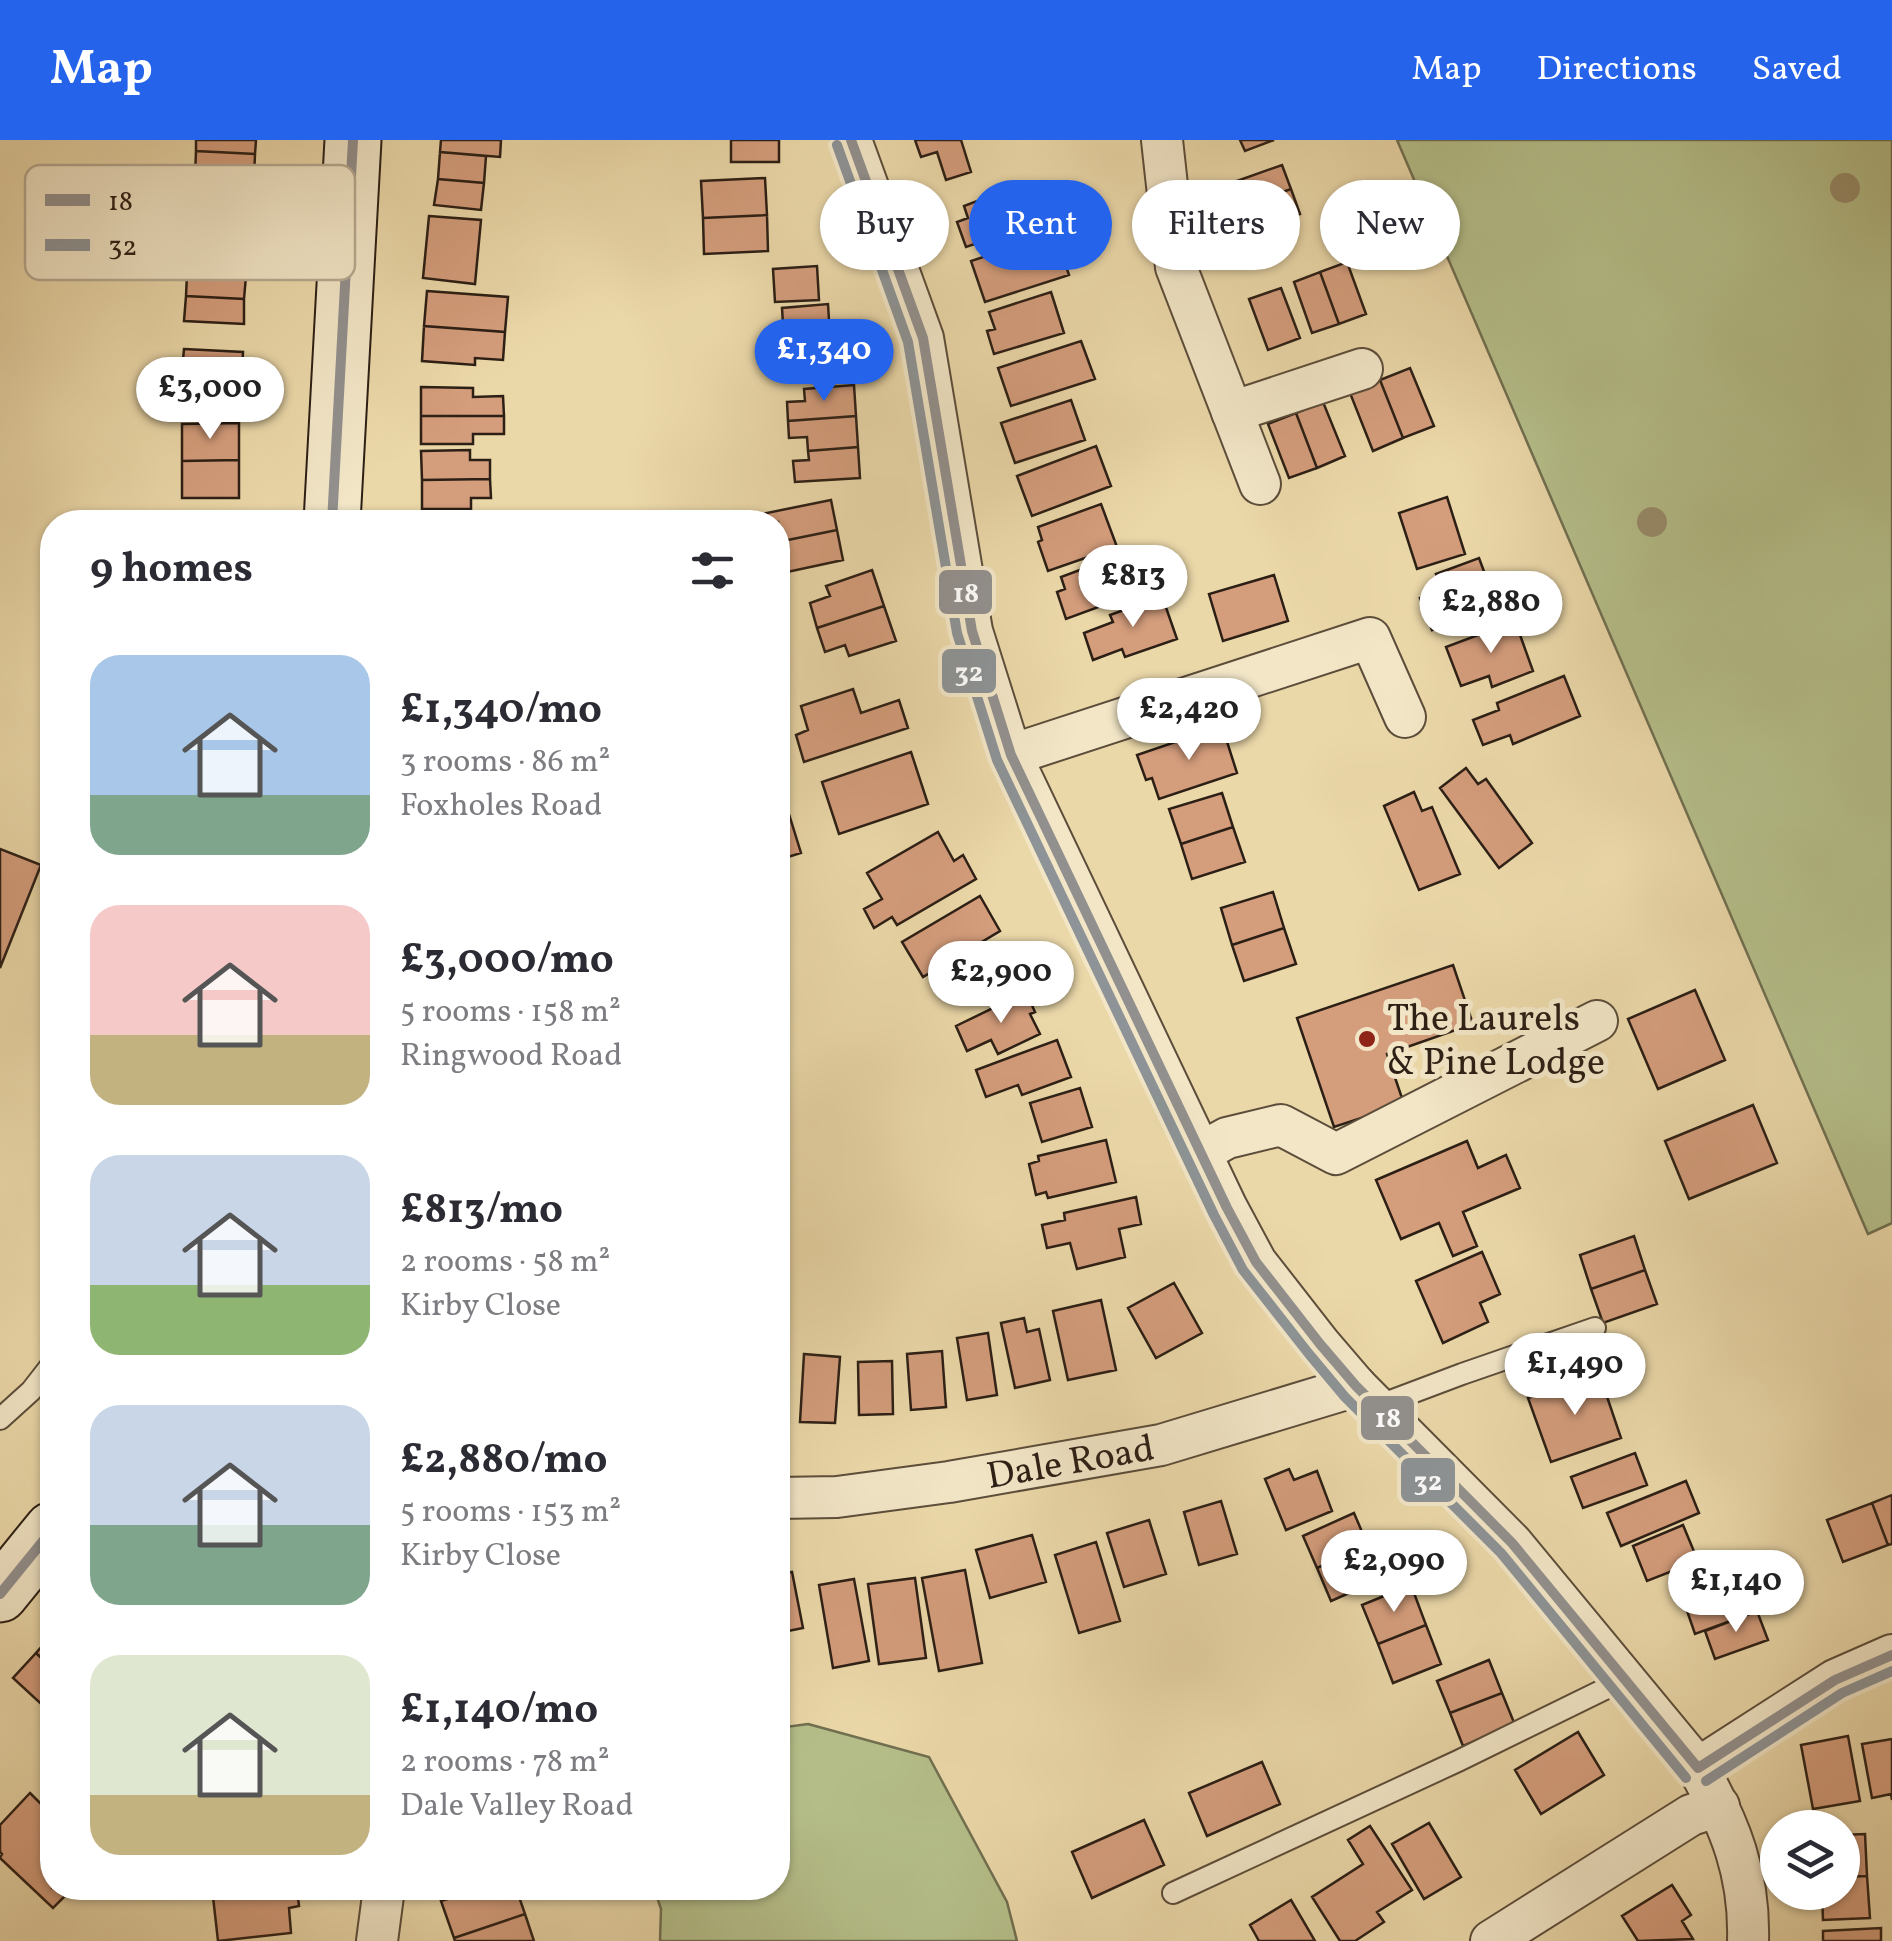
<!DOCTYPE html>
<html lang="en">
<head>
<meta charset="utf-8">
<style>
  body { margin:0; font-family:Vollkorn,serif; background:#f7f7f7; color:#2b2b33; height:100vh; display:flex; flex-direction:column; font-size:38px; white-space:nowrap }
  * { box-sizing:border-box; margin:0 }
  p { font-size:32px; color:#7c7c81 }
  .icon { flex:none; width:55px; height:55px; fill:none; stroke:currentColor; stroke-width:2; stroke-linecap:round; stroke-linejoin:round }
  .map { position:relative; flex:1; overflow:hidden }
  .sheet { position:absolute; left:40px; top:370px; width:750px; height:1390px; display:flex; flex-direction:column; background:#fff; border-radius:40px; box-shadow:0 2px 8px #0004 }
  .sheet>* { flex:none }
  .hud { position:absolute; left:820px; top:40px; width:920px; height:90px; display:flex; gap:20px }
  .tools { position:absolute; left:1760px; top:1670px; display:grid; gap:20px }
  .tools a { display:grid; place-items:center; width:100px; height:100px; border-radius:50%; background:#fff; box-shadow:0 2px 8px #0004; font-size:50px }
  .price { position:absolute; translate:-50% -85px; padding:0 22px; border-radius:35px; background:#fff; color:#222; font-size:32px; line-height:65px; filter:drop-shadow(0 2px 5px #0008) }
  .price::after { content:''; position:absolute; left:50%; top:60px; width:30px; height:22px; margin-left:-15px; background:inherit; clip-path:polygon(0 0,100% 0,50% 100%) }
  .price.selected { background:#2563eb; color:#fff }
  ul { padding:0; list-style:none }
  li { display:flex; align-items:center; gap:30px; height:250px; padding:0 50px }
  li span { display:grid; place-items:center; flex:none; width:280px; height:200px; border-radius:30px; color:#555 }
  li>.icon { margin-inline-start:auto }
  span .icon { width:120px; height:120px; fill:#fffc; stroke-width:1 }
  li b { font-size:42px }
  h2 { display:flex; justify-content:space-between; align-items:center; height:120px; padding:0 50px; font-size:42px }
  .pill { padding:0 35px; border-radius:45px; background:#fff; box-shadow:0 2px 8px #0004; font-size:35px; line-height:90px }
  .pill.selected { background:#2563eb; color:#fff }
  header { display:flex; align-items:center; gap:60px; box-sizing:border-box; height:140px; padding:0 50px; background:#2563eb; color:#fff }
  header strong { font-size:48px }
  nav { display:flex; gap:55px; margin-inline-start:auto; font-size:35px }
  .map>svg:first-child { display:block }
  .green { fill:#b5bf8a; stroke:#706f50; stroke-width:2.5 }
  .building { fill:#d49d7c; stroke:#2c1f15; stroke-width:2.5 }
  .lines { fill:none; stroke-linecap:round; stroke-linejoin:round }
  .service-casing { stroke:#5c4d3a; stroke-width:24 }
  .minor-casing { stroke:#5c4d3a; stroke-width:44 }
  .secondary-casing { stroke:#2c1f15; stroke-width:59 }
  .service { stroke:#f2e6c7; stroke-width:20 }
  .minor { stroke:#f2e6c7; stroke-width:40 }
  .secondary { stroke:#f2e6c7; stroke-width:55 }
  .bus-1-casing { stroke:#f2e6c7; stroke-width:18 }
  .bus-2-casing { stroke:#f2e6c7; stroke-width:18 }
  .bus-1 { stroke:#92908e; stroke-width:10 }
  .bus-2 { stroke:#8d9396; stroke-width:10 }
  .tree { fill:#988d6b }
  .poi-dot { fill:#8f2418; stroke:#f2e6c7; stroke-width:4 }
  .labels { text-anchor:middle; stroke-width:10; stroke-linejoin:round; paint-order:stroke }
  .poi-label { font-size:38px; fill:#2c1f15; stroke:#f2e6c7; text-anchor:start }
  .street-label { font-size:38px; fill:#2c1f15; stroke:#f2e6c7 }
  .key { fill:#f2e6c7; stroke:#b7aa92; stroke-width:2.5 }
  .key-label { font-size:28px; fill:#2c1f15 }
  .line-badge { stroke:#f2e6c7; stroke-width:4 }
  .badge-label { font-size:28px; text-anchor:middle; font-weight:bold; fill:#fff }
</style>
</head>
<body>
<header>
<strong>Map</strong>
<nav><a>Map</a><a>Directions</a><a>Saved</a></nav>
</header>
<div class="map">
<svg width="1892" height="1801" viewBox="0 0 1892 1801">
  <rect width="100%" height="100%" fill="#ebd8a9"/>
  <filter id="stains"><feTurbulence type="fractalNoise" baseFrequency=".002" numOctaves="4"/><feColorMatrix values="0 0 0 0 .2 0 0 0 0 .09 0 0 0 0 .02 0 0 0 .5 -.17"/></filter>
  <radialGradient id="worn" r=".72"><stop offset=".6" stop-color="#630" stop-opacity="0"/><stop offset="1" stop-color="#630" stop-opacity=".3"/></radialGradient>
  <path class="green" d="M1397 0H1892V1083L1868 1094Z
    M808 1584 929 1617 1007 1762 1017 1801H660L661 1769 654 1748H778V1588Z"/>
  <path class="building" d="M196 0H256L255 14 196 11Z
    M441 0H501L500 17 440 12Z
    M731 0H779V22H731Z
    M915 0H961L971 32 946 40 937 12 921 17Z
    M1240 0H1274L1245 11Z
    M196 11 255 14 254 39 195 36Z
    M440 12 486 16 484 43 438 39Z
    M1282 25 1291 49 1243 66 1234 42Z
    M765 38 767 75 703 78 701 41Z
    M438 39 484 43 481 70 434 65Z
    M1014 47 1028 86 966 107 957 82 968 78 964 66Z
    M1291 49 1300 74 1252 91 1243 66Z
    M767 75 768 111 704 114 703 78Z
    M429 76 481 80 475 144 423 138Z
    M1041 98 1046 115 1061 111 1069 135 985 162 971 121Z
    M1347 122 1366 174 1339 184 1320 132Z
    M817 126 819 160 775 162 773 129Z
    M1320 132 1339 184 1312 193 1294 142Z
    M187 134 246 136 244 159 186 156Z
    M1281 148 1300 198 1268 210 1249 159Z
    M427 151 508 157 505 192 424 186Z
    M1051 152 1064 193 994 214 987 191 995 189 989 172Z
    M186 156 244 159V184L184 181Z
    M828 164 830 197 784 200 782 168Z
    M424 186 505 192 503 220 475 218V225L422 221Z
    M841 201 842 235 780 238 779 224 770 225 769 205Z
    M1081 201 1095 239 1011 266 998 228Z
    M184 209 243 212 242 234 182 231Z
    M1410 228 1434 286 1403 298 1380 240Z
    M182 231 242 234 240 259 182 256Z
    M1380 240 1403 298 1373 311 1350 253Z
    M854 245 856 276 788 281 787 262 805 261 804 249Z
    M421 247 473 248V257L503 256 504 276H421Z
    M1071 260 1085 300 1015 323 1001 283Z
    M1323 262 1345 316 1317 328 1296 273Z
    M1296 273 1317 328 1289 338 1268 284Z
    M421 276H504V294H473V304H421Z
    M856 276 858 307 808 311 807 297 789 298 788 281Z
    M239 283V320L182 321V284Z
    M1096 306 1111 346 1032 376 1017 336Z
    M858 307 860 338 795 342 793 321 809 320 808 311Z
    M470 310V320H490V339L422 340 421 311Z
    M239 320V358H182V321Z
    M490 339 491 358H471V369H422V340Z
    M1447 357 1465 414 1417 429 1399 373Z
    M831 360 837 390 778 402V382H748L747 377Z
    M1101 364 1117 407 1048 431 1038 402 1042 400 1038 387Z
    M434 374 503 375V382H434Z
    M837 390 843 420 778 434V402Z
    M1117 416 1131 455 1066 479 1057 452 1065 449 1061 437Z
    M1479 418 1499 472 1456 488 1454 481 1432 490 1420 458 1443 450 1436 434Z
    M872 430 884 466 817 488 810 463 830 456 826 446Z
    M1274 435 1288 481 1223 501 1209 454Z
    M1162 456 1177 499 1125 517 1122 509 1093 520 1084 493 1113 482 1110 475Z
    M884 466 896 501 849 516 845 505 825 512 817 488Z
    M1515 481 1533 531 1492 547 1489 536 1461 546 1446 507Z
    M1564 536 1580 576 1513 604 1510 595 1483 605 1473 580 1499 570 1497 563Z
    M853 549 861 573 899 560 908 588 804 622 796 595 808 590 801 566Z
    M1222 586 1237 633 1159 659 1152 638 1146 640 1137 615Z
    M911 612 928 664 839 694 822 642Z
    M1466 628 1478 644 1486 639 1532 703 1499 728 1440 648Z
    M1414 652 1422 671 1432 667 1460 734 1419 750 1384 666Z
    M1222 653 1233 687 1181 704 1169 669Z
    M788 671 801 713 778 720V674Z
    M1233 687 1245 722 1192 739 1181 704Z
    M938 692 954 721 963 715 976 739 897 785 892 777 874 788 864 769 882 759 867 733Z
    M0 709 41 725 0 828Z
    M1273 752 1284 788 1232 805 1221 768Z
    M980 756 1000 791 923 837 902 802Z
    M1284 788 1296 824 1244 841 1232 805Z
    M1008 803 1024 837 978 859 961 826Z
    M1453 825 1473 884 1387 914 1404 964 1334 987 1297 878Z
    M1695 850 1725 920 1658 949 1628 879Z
    M1026 852 1035 872 1030 874 1040 894 998 914 991 900 967 911 956 886Z
    M1057 900 1071 937 1022 955 1018 945 986 957 976 930Z
    M1080 948 1092 987 1042 1002 1030 963Z
    M1753 965 1777 1023 1689 1059 1665 1001Z
    M1106 1000 1116 1042 1048 1058 1046 1052 1036 1055 1029 1024 1039 1021 1038 1016Z
    M1467 1001 1478 1028 1506 1015 1520 1048 1463 1072 1477 1106 1453 1116 1439 1083 1401 1099 1376 1040Z
    M1136 1057 1141 1084 1119 1089 1125 1117 1077 1129 1070 1103 1047 1108 1042 1085 1065 1080 1064 1073Z
    M1634 1096 1645 1130 1591 1149 1580 1115Z
    M1482 1112 1500 1154 1480 1163 1488 1182 1443 1203 1416 1141Z
    M1645 1130 1657 1164 1603 1183 1591 1149Z
    M1174 1143 1202 1193 1156 1218 1128 1168Z
    M1101 1160 1116 1230 1068 1240 1053 1171Z
    M1024 1178 1027 1192 1039 1189 1050 1240 1015 1248 1001 1183Z
    M988 1193 997 1255 967 1260 957 1198Z
    M942 1211 946 1267 911 1270 907 1214Z
    M804 1214 840 1217 835 1283 800 1282Z
    M892 1221 893 1274 859 1275 858 1222Z
    M1599 1233 1621 1298 1551 1322 1528 1258Z
    M1635 1313 1647 1345 1583 1368 1571 1337Z
    M1289 1329 1294 1340 1317 1331 1332 1371 1286 1390 1265 1339Z
    M1686 1341 1699 1373 1621 1406 1607 1373Z
    M1892 1355V1404L1888 1405 1872 1363Z
    M1221 1361 1237 1414 1199 1425 1184 1372Z
    M1872 1363 1888 1405 1843 1422 1827 1380Z
    M1354 1373 1368 1406 1317 1428 1303 1396Z
    M1149 1380 1166 1434 1124 1447 1107 1393Z
    M1683 1385 1698 1421 1647 1441 1633 1406Z
    M1032 1395 1046 1442 990 1458 976 1410Z
    M1096 1402 1120 1481 1079 1493 1055 1415Z
    M1368 1406 1383 1438 1331 1461 1317 1428Z
    M1722 1418 1733 1447 1685 1465 1674 1436Z
    M965 1430 982 1523 939 1531 922 1438Z
    M792 1432 803 1488 778 1493V1434Z
    M915 1438 926 1518 879 1524 868 1444Z
    M854 1439 869 1521 833 1528 819 1445Z
    M1411 1445 1426 1485 1378 1504 1362 1465Z
    M1733 1447 1744 1476 1695 1494 1685 1465Z
    M1757 1471 1768 1500 1715 1519 1705 1491Z
    M1426 1485 1441 1524 1393 1543 1378 1504Z
    M52 1495V1528L36 1513Z
    M36 1513 52 1528 51 1573 13 1538Z
    M1489 1520 1502 1553 1450 1573 1437 1541Z
    M1502 1553 1515 1585 1463 1606 1450 1573Z
    M1578 1592 1604 1635 1541 1674 1515 1630Z
    M1848 1596 1860 1661 1813 1669 1801 1605Z
    M1892 1599V1660L1891 1654 1872 1658 1862 1604Z
    M1262 1622 1280 1664 1207 1696 1189 1653Z
    M30 1653 45 1668 52 1661V1748H73L53 1768 0 1718 2 1714 0 1712V1685Z
    M1144 1680 1164 1725 1092 1758 1072 1712Z
    M1429 1683 1461 1737 1424 1759 1392 1704Z
    M1370 1686 1412 1750 1377 1772 1384 1782 1355 1801H1340L1312 1757 1363 1724 1348 1700Z
    M1865 1694 1867 1736 1842 1737V1695Z
    M1867 1736 1870 1778 1823 1780 1822 1752H1842V1737Z
    M1672 1745 1691 1775 1682 1781 1693 1799 1638 1801 1622 1776Z
    M212 1748H297L299 1766 289 1768 291 1793 218 1801Z
    M482 1748H516L525 1774 454 1798 441 1761Z
    M1291 1760 1315 1801H1259L1250 1785Z
    M525 1774 534 1801H455L454 1798Z
    M1881 1788V1801H1823V1791Z"/>
  <g class="lines">
    <g class="service-casing">
      <path id="service" d="M1377 1266 1462 1234 1595 1188
        M0 1279 31 1251 52 1224
        M1173 1753 1458 1621 1609 1547 1624 1536"/>
    </g>
    <g class="minor-casing">
      <g id="minor">
        <path d="M851 0 923 198 972 491 1011 615 1227 1068 1256 1122 1320 1204 1356 1246 1512 1403 1698 1628C1730 1685 1750 1734 1748 1801"/>
        <path d="M1162 0 1176 127 1260 344"/>
        <path d="M1232 272 1362 229"/>
        <path d="M1011 615 1370 498 1405 577"/>
        <path d="M1200 1013 1227 998 1281 985 1336 1014 1597 881"/>
        <path id="s1" d="M778 1358 837 1357 949 1342 1161 1305 1356 1246"/>
        <path d="M1698 1628 1835 1540 1892 1515"/>
        <path d="M377 1801 384 1748"/>
        <path d="M1491 1801 1691 1675 1719 1666"/>
      </g>
    </g>
    <g class="secondary-casing">
      <path id="secondary" d="M332 382 353 0
        M0 1454 52 1390"/>
    </g>
    <use href="#service" class="service"/>
    <use href="#minor" class="minor"/>
    <use href="#secondary" class="secondary"/>
    <g class="bus-1-casing">
      <path id="bus-1" d="M851 0 923 198 972 491 1011 615 1227 1068 1256 1122 1320 1204 1356 1246 1512 1403 1698 1628
        M332 382 353 0
        M0 1454 52 1390
        M1698 1628 1835 1540 1892 1515"/>
    </g>
    <g class="bus-2-casing">
      <path id="bus-2" d="M837 5 908 202 957 493 997 620 1214 1075 1243 1130 1309 1214 1345 1257 1501 1413 1686 1638
        M1706 1641 1842 1553 1892 1531"/>
    </g>
    <use href="#bus-1" class="bus-1"/>
    <use href="#bus-2" class="bus-2"/>
  </g>
  <g class="tree">
    <circle cx="1845" cy="48" r="15"/>
    <circle cx="1652" cy="382" r="15"/>
  </g>
  <circle class="poi-dot" cx="1367" cy="899" r="10"/>
  <g class="labels">
    <g class="poi-label">
      <text x="1387" y="890">The Laurels<tspan x="1387" dy="44">&amp; Pine Lodge</tspan></text>
    </g>
    <g class="street-label">
      <text dy="13" stroke="none"><textPath href="#s1" startOffset="295">Dale Road</textPath></text>
    </g>
  </g>
  <rect x="25" y="25" width="330" height="115" rx="15" class="key"/>
  <rect x="45" y="54" width="45" height="12" fill="#92908e"/>
  <rect x="45" y="99" width="45" height="12" fill="#8d9396"/>
  <g class="key-label">
    <text x="108" y="70">18</text>
    <text x="108" y="115">32</text>
  </g>
  <g class="line-badge">
    <rect x="937" y="428" width="57" height="48" rx="10" fill="#92908e"/>
    <rect x="940" y="507" width="58" height="48" rx="10" fill="#8d9396"/>
    <rect x="1359" y="1254" width="57" height="48" rx="10" fill="#92908e"/>
    <rect x="1399" y="1316" width="58" height="48" rx="10" fill="#8d9396"/>
  </g>
  <g class="badge-label">
    <text x="966" y="462">18</text>
    <text x="969" y="541">32</text>
    <text x="1388" y="1287">18</text>
    <text x="1428" y="1350">32</text>
  </g>
  <rect width="100%" height="100%" filter="url(#stains)"/>
  <rect width="100%" height="100%" fill="url(#worn)"/>
</svg>
<div class="tools">
<a><svg class="icon" aria-label="layers" viewBox="0 0 24 24"><path d="M12 4l9 5-9 5-9-5zM3 14l9 5 9-5"/></svg></a>
</div>
<b class="price selected" style="left:824px;top:264px">£1,340</b>
<b class="price" style="left:210px;top:302px">£3,000</b>
<b class="price" style="left:1133px;top:490px">£813</b>
<b class="price" style="left:1491px;top:516px">£2,880</b>
<b class="price" style="left:1189px;top:623px">£2,420</b>
<b class="price" style="left:1001px;top:886px">£2,900</b>
<b class="price" style="left:1575px;top:1278px">£1,490</b>
<b class="price" style="left:1394px;top:1475px">£2,090</b>
<b class="price" style="left:1736px;top:1495px">£1,140</b>
<div class="hud">
<a class="pill">Buy</a>
<a class="pill selected">Rent</a>
<a class="pill">Filters</a>
<a class="pill">New</a>
</div>
<section class="sheet">
<h2>9 homes<svg class="icon" aria-label="filters" viewBox="0 0 24 24"><path d="M4 7h16M4 17h16"/><circle cx="9" cy="7" r="2"/><circle cx="15" cy="17" r="2"/></svg></h2>
<ul>
<li><span style="background:linear-gradient(#a9c7e8 70%,#7fa58c 0)"><svg class="icon" aria-label="home" viewBox="0 0 24 24"><path d="M3 11l9-7 9 7M6 9v11h12V9"/></svg></span><div><b>£1,340/mo</b><p>3 rooms · 86 m²</p><p>Foxholes Road</p></div></li>
<li><span style="background:linear-gradient(#f6c9c9 65%,#c2b280 0)"><svg class="icon" aria-label="home" viewBox="0 0 24 24"><path d="M3 11l9-7 9 7M6 9v11h12V9"/></svg></span><div><b>£3,000/mo</b><p>5 rooms · 158 m²</p><p>Ringwood Road</p></div></li>
<li><span style="background:linear-gradient(#c9d6e8 65%,#8fb573 0)"><svg class="icon" aria-label="home" viewBox="0 0 24 24"><path d="M3 11l9-7 9 7M6 9v11h12V9"/></svg></span><div><b>£813/mo</b><p>2 rooms · 58 m²</p><p>Kirby Close</p></div></li>
<li><span style="background:linear-gradient(#c9d6e8 60%,#7fa58c 0)"><svg class="icon" aria-label="home" viewBox="0 0 24 24"><path d="M3 11l9-7 9 7M6 9v11h12V9"/></svg></span><div><b>£2,880/mo</b><p>5 rooms · 153 m²</p><p>Kirby Close</p></div></li>
<li><span style="background:linear-gradient(#dfe7d0 70%,#c2b280 0)"><svg class="icon" aria-label="home" viewBox="0 0 24 24"><path d="M3 11l9-7 9 7M6 9v11h12V9"/></svg></span><div><b>£1,140/mo</b><p>2 rooms · 78 m²</p><p>Dale Valley Road</p></div></li>
</ul>
</section>
</div>
</body>
</html>
